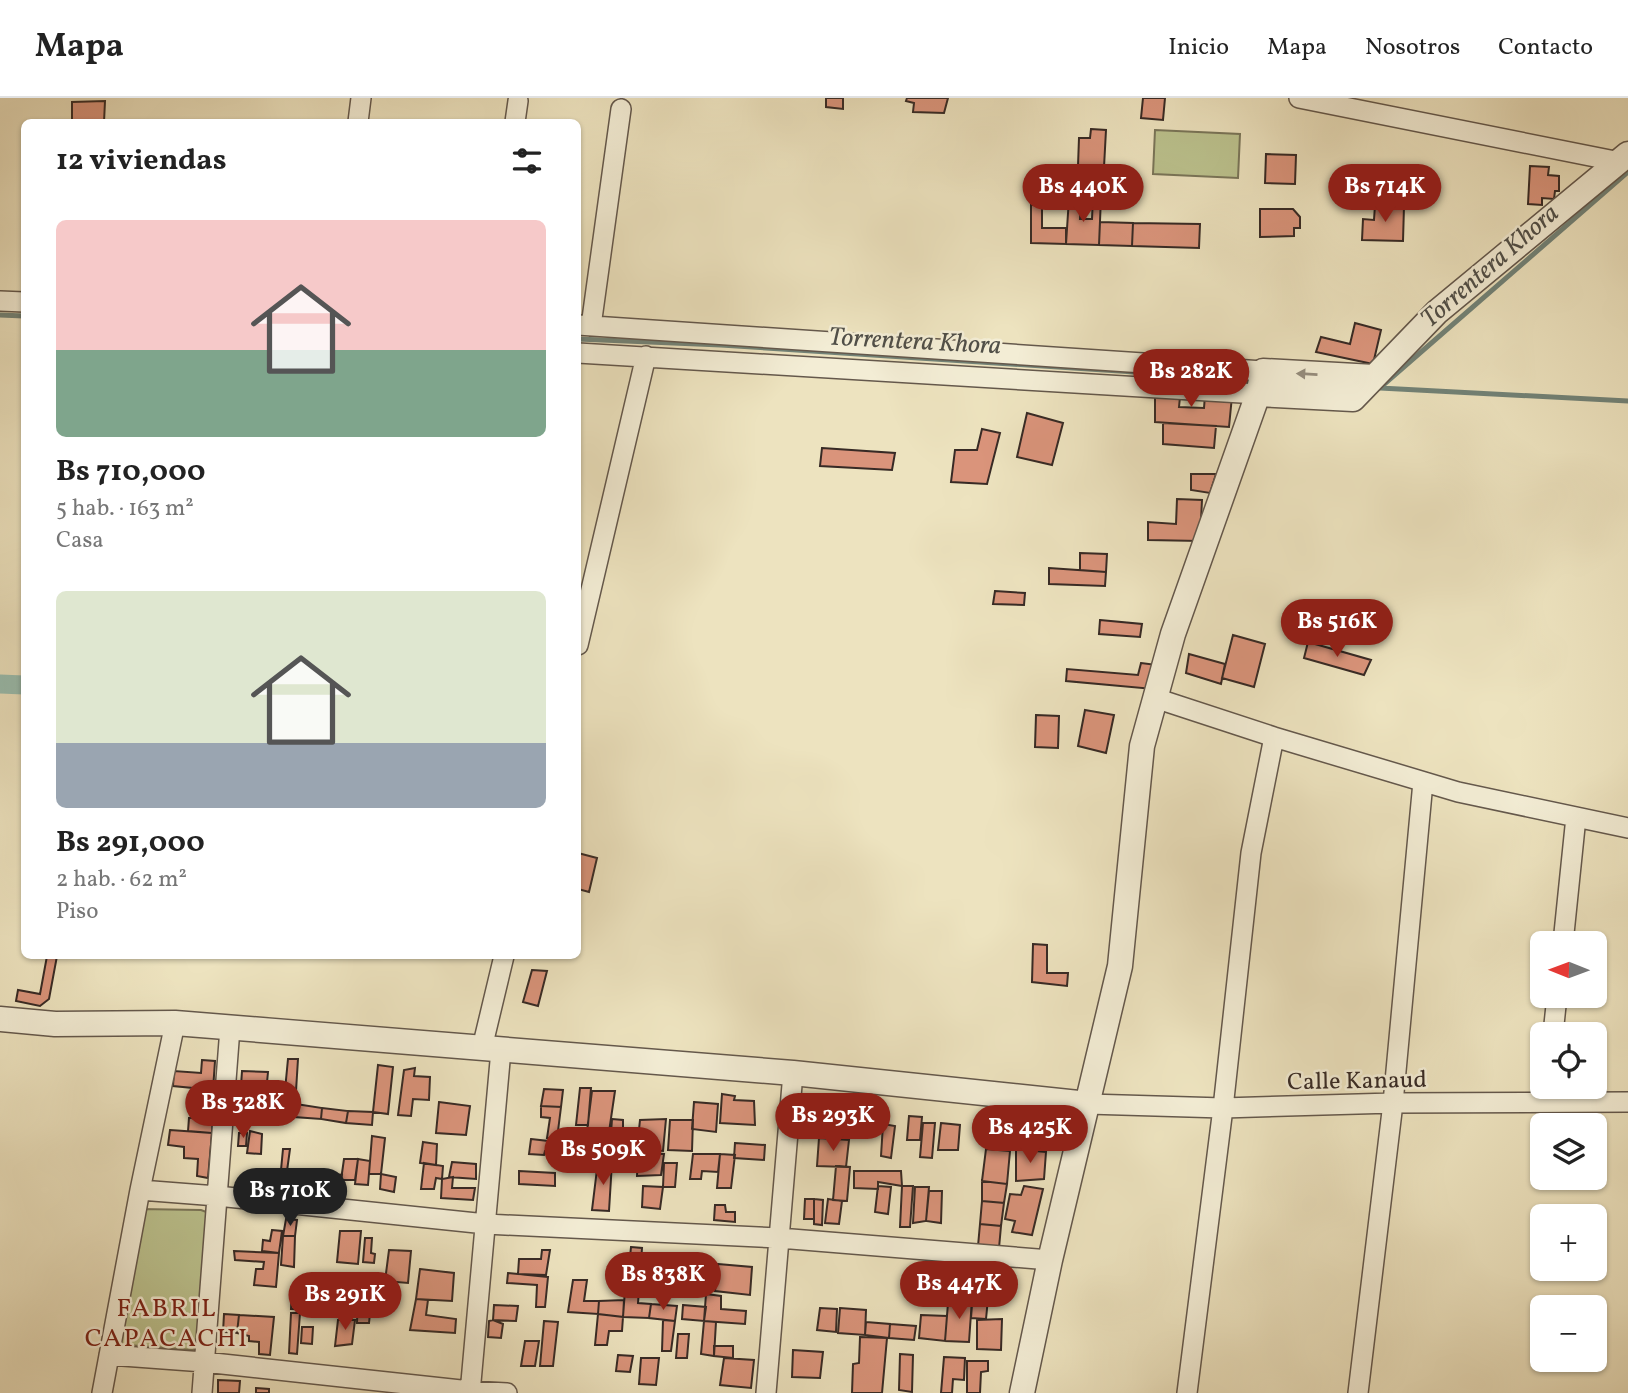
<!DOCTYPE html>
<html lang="es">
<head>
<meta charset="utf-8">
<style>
  body { margin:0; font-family:Vollkorn,serif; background:#f2f2f2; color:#222; height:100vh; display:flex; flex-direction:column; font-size:26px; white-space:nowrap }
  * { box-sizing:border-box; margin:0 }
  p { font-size:23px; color:#767676 }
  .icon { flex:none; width:38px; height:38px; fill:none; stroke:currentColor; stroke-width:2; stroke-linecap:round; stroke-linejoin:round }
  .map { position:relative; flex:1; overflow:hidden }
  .panel { position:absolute; left:21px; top:21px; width:560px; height:840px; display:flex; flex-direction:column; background:#fff; border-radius:10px; box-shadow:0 2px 5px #0004 }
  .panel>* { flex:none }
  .needle { width:46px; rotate:271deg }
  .buttons { position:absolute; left:1530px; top:833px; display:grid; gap:14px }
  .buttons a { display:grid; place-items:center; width:77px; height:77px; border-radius:10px; background:#fff; box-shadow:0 2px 5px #0004; font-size:35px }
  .price { position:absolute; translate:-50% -60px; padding:0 16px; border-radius:24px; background:#8f2418; color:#fff; font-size:23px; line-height:46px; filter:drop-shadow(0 2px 4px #0008) }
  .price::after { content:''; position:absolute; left:50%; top:42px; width:21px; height:16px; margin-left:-10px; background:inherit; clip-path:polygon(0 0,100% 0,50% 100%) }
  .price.active { background:#222; color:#fff }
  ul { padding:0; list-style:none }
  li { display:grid; align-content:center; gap:14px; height:371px; padding:0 35px }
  li span { display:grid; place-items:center; height:217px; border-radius:10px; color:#555 }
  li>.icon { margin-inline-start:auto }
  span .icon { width:126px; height:126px; fill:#fffc; stroke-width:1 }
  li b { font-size:30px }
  h2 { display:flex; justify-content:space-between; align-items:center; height:84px; padding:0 35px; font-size:30px }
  header { display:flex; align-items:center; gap:42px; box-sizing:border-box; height:98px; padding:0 35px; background:#fff; border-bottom:2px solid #e0e0e0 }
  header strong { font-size:33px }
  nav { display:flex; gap:38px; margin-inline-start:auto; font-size:24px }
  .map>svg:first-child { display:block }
  .green { fill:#bcc38f; stroke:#7a765a; stroke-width:2 }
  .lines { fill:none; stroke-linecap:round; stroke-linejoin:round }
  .stream { stroke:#728378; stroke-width:5 }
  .canal { stroke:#99beb0; stroke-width:19 }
  .building { fill:#da947b; stroke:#372a25; stroke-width:2 }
  .minor-casing { stroke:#64584c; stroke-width:22 }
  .tertiary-casing { stroke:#64584c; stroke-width:27 }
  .minor { stroke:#f3edd5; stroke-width:19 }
  .tertiary { stroke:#f3edd5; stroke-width:24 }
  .oneway { fill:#958c7d }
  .labels { text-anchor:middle; stroke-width:5; stroke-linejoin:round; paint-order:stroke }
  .street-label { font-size:24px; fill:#372a25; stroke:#f3edd5 }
  .water-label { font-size:26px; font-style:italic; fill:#504f48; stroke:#f3edd5 }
  .neighbourhood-label { font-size:26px; letter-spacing:2px; fill:#7a1f14; stroke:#f3edd5 }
</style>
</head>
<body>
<header>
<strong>Mapa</strong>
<nav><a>Inicio</a><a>Mapa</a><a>Nosotros</a><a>Contacto</a></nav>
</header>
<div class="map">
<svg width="1628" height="1295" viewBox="0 0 1628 1295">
  <rect width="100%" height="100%" fill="#ede3bf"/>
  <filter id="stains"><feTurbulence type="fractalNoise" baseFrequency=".00286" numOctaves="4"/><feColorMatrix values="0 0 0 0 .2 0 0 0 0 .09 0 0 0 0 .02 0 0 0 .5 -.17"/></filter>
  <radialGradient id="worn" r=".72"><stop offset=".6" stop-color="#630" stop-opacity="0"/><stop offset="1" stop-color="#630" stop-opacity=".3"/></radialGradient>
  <path class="green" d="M1155 32 1240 36 1238 80 1153 76Z
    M140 1111 201 1112 209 1115 200 1245 193 1252 115 1246Z"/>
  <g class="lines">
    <path class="stream" d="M0 217 24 218
      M578 241 721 247 1196 278
      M1382 288 1628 74
      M1380 290 1628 303"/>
    <path class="canal" d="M0 586 24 587"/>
  </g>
  <path class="building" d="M826 0H843V11L826 9Z
    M907 0H948L944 15 913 14 914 5 906 3Z
    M1143 0H1165L1163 22 1141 20Z
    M105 3 104 24H72V4Z
    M1091 31 1106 32 1104 69 1078 68 1079 40H1090Z
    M1266 56 1296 57 1295 86 1265 85Z
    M1530 68 1549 69 1548 77 1559 78V93H1555L1554 101 1542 100V107L1528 106Z
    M1390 83H1419L1415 100H1390Z
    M1093 99H1101L1099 147 1066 146 1069 100 1081 101 1080 121H1092Z
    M1031 107H1042V130H1066V146L1031 145Z
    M1375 107 1404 108 1403 143 1362 142 1363 121 1374 122Z
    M1260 111H1293L1300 119V130H1294V138L1260 139Z
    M1100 124 1133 125 1132 148 1099 147Z
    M1133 125 1200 126 1199 150 1132 148Z
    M1355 225 1381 232 1373 266 1316 254 1321 239 1350 246Z
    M1155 288 1181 289 1179 309 1204 310 1205 297 1232 298 1229 329 1155 324Z
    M1027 315 1063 325 1052 367 1017 359Z
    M1163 325 1216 328 1214 350 1163 346Z
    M982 331 1000 335 987 386 951 384 955 352H977Z
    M822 350 895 355 892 372 820 368Z
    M1191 376H1216L1210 395 1191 392Z
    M1177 401 1202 402 1200 443 1148 442V424L1176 426Z
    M1080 455 1107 456 1106 474 1080 472Z
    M1049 470 1106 474 1105 488 1049 486Z
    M995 493 1025 495 1024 507 993 506Z
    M1100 522 1142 526 1140 539 1099 536Z
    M1233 537 1265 546 1254 589 1222 580Z
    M1308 544 1371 562 1364 577 1304 560Z
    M1189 556 1225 566 1221 586 1186 575Z
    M1141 565 1157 567 1153 591 1066 583 1067 571 1138 577Z
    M1085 612 1114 617 1106 655 1078 648Z
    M1036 617 1059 618 1058 650 1035 649Z
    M578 755 597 760 589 794 578 791Z
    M1033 846 1047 847V875H1068L1067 888 1032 884Z
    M47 858H57L49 901 40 908 16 903 18 892 40 896Z
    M532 872 547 873 538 908 523 904Z
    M288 961H298L296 993 285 992Z
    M202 962 215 963 213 992 173 988 174 973 201 975Z
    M378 967 393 969 388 1016 373 1014Z
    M415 970 414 978 430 979 429 1002 413 1001 411 1018 398 1017 404 972Z
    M242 973 268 974 265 1005 240 1003Z
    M580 990H591L588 1027H576Z
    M544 991 563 992 561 1009 541 1008Z
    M592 993H615L609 1034 587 1033Z
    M204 996H214L212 1035 188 1033 189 1020 202 1019Z
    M722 996 735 998 734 1002 754 1003 755 1027 720 1025Z
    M439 1004 470 1008 466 1037 436 1035Z
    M694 1004 718 1006 716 1034 692 1031Z
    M296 1006 322 1010 321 1021 294 1019Z
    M832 1006 856 1007 855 1038 832 1035Z
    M541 1008 561 1009 557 1041 547 1040 550 1020 541 1019Z
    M322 1010 348 1013 346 1025 321 1021Z
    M348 1013 373 1014 372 1027 346 1025Z
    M909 1018 922 1019 920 1042H907Z
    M612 1021 623 1022V1034L639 1035 637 1051 610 1050Z
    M666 1021 663 1053 637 1051 640 1022Z
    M670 1022H693L692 1053 668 1052Z
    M1016 1023 1042 1028V1047H1029V1050L1013 1046Z
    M923 1025H935L932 1060 920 1059Z
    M941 1025 960 1027 958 1052H938Z
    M883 1026 895 1028 891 1060 881 1058Z
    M170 1032 212 1035 208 1080 197 1078 198 1061 184 1060V1049L168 1047Z
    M250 1033 262 1036 261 1056 247 1055Z
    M239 1035H247L246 1048H238Z
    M372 1038 385 1040 381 1076H369Z
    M819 1040 849 1042 846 1069 817 1068Z
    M531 1041 557 1044 556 1054 545 1053 544 1057 529 1056Z
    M423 1044 437 1046 436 1067 420 1065Z
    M735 1045 765 1047 764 1062 734 1060Z
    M283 1051H290L287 1073 281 1072Z
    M986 1051 1010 1053 1007 1086 982 1083Z
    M1016 1051 1046 1054 1044 1081 1016 1083Z
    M613 1053 638 1055 637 1074 611 1073Z
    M638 1055 664 1056 661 1077 637 1078Z
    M693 1056H720L718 1074 702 1073 701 1081H690Z
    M720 1056 735 1057 731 1090H717Z
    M344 1061H358L355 1082H341Z
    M358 1061 370 1063 368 1087 355 1086Z
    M598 1063 612 1064 609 1113 592 1112Z
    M452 1064 476 1066V1081L449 1079Z
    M424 1065 443 1068 442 1081 436 1080 434 1091H421Z
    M664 1065H677L675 1089H663Z
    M836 1068 850 1069 847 1103 833 1102Z
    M519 1073 555 1075V1088L519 1086Z
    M854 1073H901L902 1088 878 1084V1091L854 1090Z
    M316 1074 342 1077 340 1093 314 1089Z
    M381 1076 396 1079 394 1094 380 1091Z
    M453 1079 452 1090H475L473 1102 441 1100 442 1081Z
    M982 1083 1007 1086 1004 1105 982 1103Z
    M643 1088 663 1089 660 1111 642 1109Z
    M878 1088 891 1089 888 1116 875 1114Z
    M902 1088H913L910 1129H900Z
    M1024 1088 1043 1091 1032 1137 1012 1134 1015 1123 1005 1121 1010 1096 1021 1097Z
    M915 1089H929L926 1123 913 1125Z
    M929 1093H942L941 1125 926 1123Z
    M805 1101H814V1121H804Z
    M814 1101 823 1102 822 1127 814 1126Z
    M828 1101 842 1103 839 1126 825 1125Z
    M982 1103 1004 1105 1001 1128 980 1126Z
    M715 1107H725L726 1114H735V1124L714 1122Z
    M286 1121 297 1122 295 1138H283Z
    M980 1126 1001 1128 999 1150 978 1148Z
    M272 1132 282 1133 279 1155 262 1153 263 1142 270 1143Z
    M340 1133H361L358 1166 337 1164Z
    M283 1138H295L294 1169 281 1167Z
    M365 1140H372L371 1155 375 1156 374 1165 363 1164Z
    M631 1149 642 1150 640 1178 628 1179Z
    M389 1152 411 1153 408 1185 385 1183Z
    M542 1152H550L546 1177 518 1176 519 1161H541Z
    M234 1153 279 1155 276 1189 254 1187 256 1171H263L264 1164 235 1162Z
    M686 1164 710 1165 706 1196 682 1194Z
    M718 1166 752 1169 750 1197 715 1193Z
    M420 1171 454 1175 452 1203 416 1201Z
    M508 1175 548 1179 545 1209H536L537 1187 507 1185Z
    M336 1177 359 1179 356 1193 334 1191Z
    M640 1178 638 1205 651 1206 649 1220 623 1219 626 1179Z
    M974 1180H990L986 1221 971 1220Z
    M573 1182H587L584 1203H599L598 1216 568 1214Z
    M292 1190H303L300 1211H291Z
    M303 1190 319 1191 316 1217 300 1215Z
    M358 1195 392 1198 390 1208 371 1206 369 1225H357Z
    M706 1196 721 1198V1211L746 1213 745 1226 704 1223Z
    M958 1199 972 1201 969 1244 945 1243 948 1205H958Z
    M416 1201 428 1202 426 1217 456 1221 455 1235 410 1232Z
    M624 1202 623 1219 598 1216 599 1203Z
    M651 1206 677 1208 675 1223 649 1220Z
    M494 1207 518 1208 516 1223 493 1222Z
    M683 1207 706 1209 704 1223 682 1221Z
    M820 1210 837 1211 836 1234 817 1232Z
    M840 1210 866 1212 865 1237 838 1235Z
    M291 1215H300L297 1256 289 1255Z
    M224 1216 239 1217 237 1235 223 1234Z
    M598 1216 623 1219 622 1233H609L607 1247H595Z
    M239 1217 274 1219 270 1257 259 1256V1244L249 1243V1238L237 1235Z
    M921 1217 947 1218 945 1243 919 1240Z
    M1002 1221 1001 1252 977 1251V1222Z
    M338 1222H355L352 1246 335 1248Z
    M493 1222 503 1226 501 1240 488 1239 489 1223Z
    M663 1222 675 1223 671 1253H662Z
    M544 1223 558 1224 553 1268H540Z
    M704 1223 716 1224 714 1258 701 1256Z
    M866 1224 890 1226 889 1240 865 1237Z
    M890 1226 916 1228 914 1242 889 1240Z
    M302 1229H313L312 1246 301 1245Z
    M678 1236H689L687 1260H676Z
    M860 1239 887 1240 882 1295H852L853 1266 859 1265Z
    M525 1243H539L535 1268H521Z
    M714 1248H733V1260L714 1258Z
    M793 1252 823 1254 820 1280 792 1279Z
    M900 1256 913 1257 912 1294 899 1292Z
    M618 1257 633 1258 630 1274 616 1273Z
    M944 1259 965 1260 964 1282 953 1281 952 1295H941Z
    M641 1260H659L656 1287 639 1286Z
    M724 1260 754 1262 751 1290 720 1287Z
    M967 1263H988V1273L981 1274 980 1295H967Z
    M218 1282 240 1283 239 1295H218Z
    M256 1290 269 1291V1295H256Z"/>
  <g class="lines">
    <g class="minor-casing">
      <path id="minor" d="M1299 0 1620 64
        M358 24 361 0
        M515 24 518 3
        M0 203 24 204
        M578 227 1263 273
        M591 228 621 11
        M578 255 1258 296
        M578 547 646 258
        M1155 600 1274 639 1458 694 1628 730
        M1563 845 1576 719
        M1553 936 1557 898
        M482 950 504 858
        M1088 1006 1223 1010 1393 1005 1628 1004
        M140 1092 217 1098 486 1126 779 1140 1050 1162
        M109 1257 204 1264 470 1293 507 1295
        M102 1295 140 1092 175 925
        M202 1295 230 930
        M470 1295 501 952
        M766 1295 793 975
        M1187 1295 1223 1010 1251 755 1274 639
        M1358 1295 1393 1005 1423 684"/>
    </g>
    <g class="tertiary-casing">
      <path id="tertiary" d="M1258 296 1353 301 1437 214 1628 56
        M0 921 55 926 175 925 793 975 1088 1006
        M1022 1295 1050 1162 1120 868 1142 648 1173 536 1258 296 1263 273 1374 279"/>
    </g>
    <use href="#minor" class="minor"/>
    <use href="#tertiary" class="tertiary"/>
  </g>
  <defs><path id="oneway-solid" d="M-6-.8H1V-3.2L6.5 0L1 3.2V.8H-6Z" transform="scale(1.75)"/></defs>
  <use class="oneway" href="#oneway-solid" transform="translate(1307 276) rotate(-177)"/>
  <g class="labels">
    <g class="street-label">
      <text transform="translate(1357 982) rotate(-1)" y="8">Calle Kanaud</text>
    </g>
    <g class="water-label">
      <text transform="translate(1489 167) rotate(-41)" y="9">Torrentera Khora</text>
      <text transform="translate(915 242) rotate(3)" y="9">Torrentera Khora</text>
    </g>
    <g class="neighbourhood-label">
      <text x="167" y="1218">FABRIL<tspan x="167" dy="30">CAPACACHI</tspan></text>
    </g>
  </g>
  <rect width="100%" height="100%" filter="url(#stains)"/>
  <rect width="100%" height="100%" fill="url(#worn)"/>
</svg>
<div class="buttons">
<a><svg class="needle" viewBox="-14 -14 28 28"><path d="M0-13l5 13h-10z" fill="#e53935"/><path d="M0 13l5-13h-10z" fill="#767676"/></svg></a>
<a><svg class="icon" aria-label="locate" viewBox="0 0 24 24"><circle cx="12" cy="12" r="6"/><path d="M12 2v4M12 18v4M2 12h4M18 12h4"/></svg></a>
<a><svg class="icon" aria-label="layers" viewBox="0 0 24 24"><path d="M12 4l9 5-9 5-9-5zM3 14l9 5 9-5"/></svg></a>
<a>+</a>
<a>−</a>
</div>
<b class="price" style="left:1083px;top:126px">Bs 440K</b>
<b class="price" style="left:1385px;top:126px">Bs 714K</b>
<b class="price" style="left:1191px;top:311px">Bs 282K</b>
<b class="price" style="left:1337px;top:561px">Bs 516K</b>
<b class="price" style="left:243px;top:1042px">Bs 328K</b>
<b class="price" style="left:833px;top:1055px">Bs 293K</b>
<b class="price" style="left:1030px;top:1067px">Bs 425K</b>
<b class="price" style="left:603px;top:1089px">Bs 509K</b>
<b class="price active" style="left:290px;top:1130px">Bs 710K</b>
<b class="price" style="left:663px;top:1214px">Bs 838K</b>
<b class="price" style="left:959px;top:1223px">Bs 447K</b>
<b class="price" style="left:345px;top:1234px">Bs 291K</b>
<section class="panel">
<h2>12 viviendas<svg class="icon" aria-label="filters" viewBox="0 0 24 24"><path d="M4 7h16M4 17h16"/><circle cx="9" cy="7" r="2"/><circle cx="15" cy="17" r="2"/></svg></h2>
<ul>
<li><span style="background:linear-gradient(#f6c9c9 60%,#7fa58c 0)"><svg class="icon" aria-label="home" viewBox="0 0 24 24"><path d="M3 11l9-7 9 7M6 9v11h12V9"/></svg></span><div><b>Bs 710,000</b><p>5 hab. · 163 m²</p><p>Casa</p></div></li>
<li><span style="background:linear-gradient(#dfe7d0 70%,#9aa5b1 0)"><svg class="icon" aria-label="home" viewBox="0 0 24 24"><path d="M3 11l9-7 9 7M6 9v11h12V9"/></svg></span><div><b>Bs 291,000</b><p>2 hab. · 62 m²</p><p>Piso</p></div></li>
</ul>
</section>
</div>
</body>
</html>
